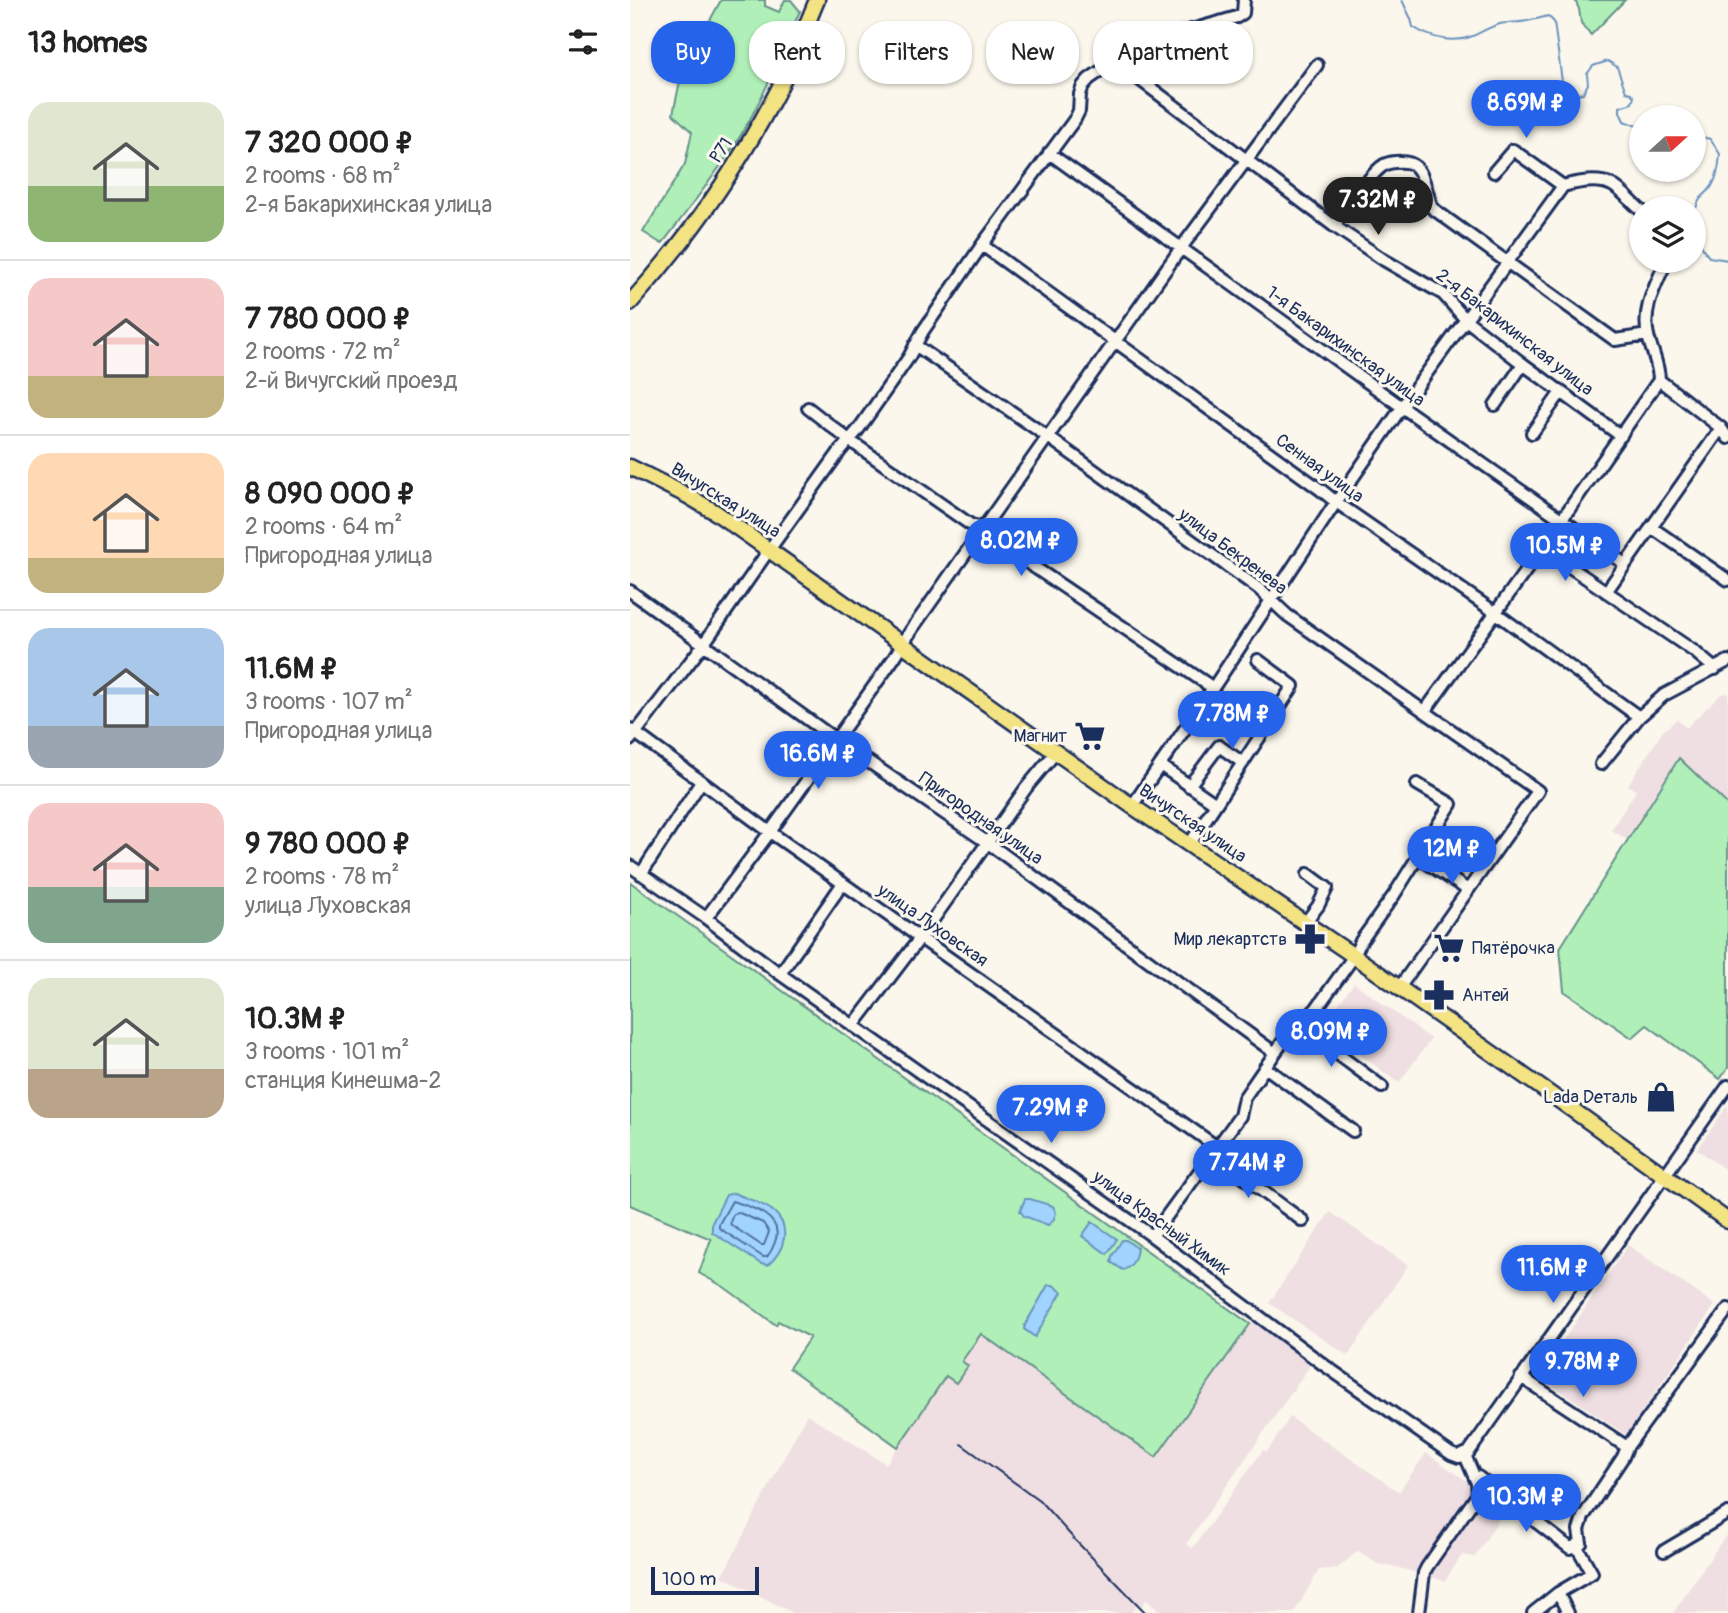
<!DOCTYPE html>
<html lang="en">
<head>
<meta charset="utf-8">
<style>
  body { margin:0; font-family:Pangolin,sans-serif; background:#f6f6f6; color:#222; height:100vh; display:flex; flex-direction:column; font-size:26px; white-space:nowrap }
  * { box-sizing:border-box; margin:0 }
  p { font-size:23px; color:#767676 }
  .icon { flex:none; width:38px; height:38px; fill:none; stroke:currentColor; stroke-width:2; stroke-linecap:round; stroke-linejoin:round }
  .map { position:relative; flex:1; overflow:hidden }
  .side { display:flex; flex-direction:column; background:#fff; width:630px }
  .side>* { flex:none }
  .guide { position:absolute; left:21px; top:21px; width:665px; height:63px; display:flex; gap:14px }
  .needle { width:46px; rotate:69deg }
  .tools { position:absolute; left:999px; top:105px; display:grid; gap:14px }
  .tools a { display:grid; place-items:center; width:77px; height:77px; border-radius:50%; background:#fff; box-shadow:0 2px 5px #0004; font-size:35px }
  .scale { position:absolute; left:21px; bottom:18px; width:108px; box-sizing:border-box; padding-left:7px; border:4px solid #1b2f5e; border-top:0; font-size:19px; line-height:24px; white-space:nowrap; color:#1b2f5e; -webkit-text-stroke:5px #fbf7ec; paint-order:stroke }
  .price { position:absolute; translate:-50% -60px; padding:0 16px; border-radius:24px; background:#2563eb; color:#fff; font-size:23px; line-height:46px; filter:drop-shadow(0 2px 4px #0008) }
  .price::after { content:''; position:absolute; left:50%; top:42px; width:21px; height:16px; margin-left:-10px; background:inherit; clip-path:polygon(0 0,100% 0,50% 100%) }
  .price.active { background:#222; color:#fff }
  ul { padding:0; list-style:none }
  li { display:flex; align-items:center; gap:21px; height:175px; padding:0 28px }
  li+li { border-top:2px solid #e0e0e0 }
  li span { display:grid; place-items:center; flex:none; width:196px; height:140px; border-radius:21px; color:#555 }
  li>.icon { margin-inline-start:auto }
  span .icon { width:84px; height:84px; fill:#fffc; stroke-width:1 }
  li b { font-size:30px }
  h2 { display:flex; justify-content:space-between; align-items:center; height:84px; padding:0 28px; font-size:30px }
  .pill { padding:0 24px; border-radius:28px; background:#fff; box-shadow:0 2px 5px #0004; font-size:24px; line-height:63px }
  .pill.active { background:#2563eb; color:#fff }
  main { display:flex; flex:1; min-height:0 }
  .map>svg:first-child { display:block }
  .built { fill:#efdfe2 }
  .green { fill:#b0f0b8; stroke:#66908b; stroke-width:2 }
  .water { fill:#a0d4fe; stroke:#6b92be; stroke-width:2 }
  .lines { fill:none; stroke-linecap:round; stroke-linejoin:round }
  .shore { stroke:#50719e; stroke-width:2 }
  .stream { stroke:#6b92be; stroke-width:2 }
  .minor-casing { stroke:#1b2f5e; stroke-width:16 }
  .major-casing { stroke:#1b2f5e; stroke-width:19 }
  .minor { stroke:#fbf7ec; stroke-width:10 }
  .major { stroke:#f4e382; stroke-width:14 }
  .rail { stroke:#1b2f5e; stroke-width:2 }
  .labels { text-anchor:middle; stroke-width:6; stroke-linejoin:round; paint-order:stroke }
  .street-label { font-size:18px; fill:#1b2f5e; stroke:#fbf7ec }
  .poi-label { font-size:18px; fill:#1b2f5e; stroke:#fbf7ec; text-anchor:end }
</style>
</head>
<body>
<main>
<section class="side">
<h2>13 homes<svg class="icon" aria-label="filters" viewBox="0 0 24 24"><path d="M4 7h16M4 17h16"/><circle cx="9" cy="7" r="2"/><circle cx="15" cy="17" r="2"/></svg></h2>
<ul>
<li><span style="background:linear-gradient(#dfe7d0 60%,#8fb573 0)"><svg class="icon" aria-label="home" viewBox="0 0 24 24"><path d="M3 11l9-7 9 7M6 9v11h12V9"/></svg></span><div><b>7 320 000 ₽</b><p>2 rooms · 68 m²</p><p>2-я Бакарихинская улица</p></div></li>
<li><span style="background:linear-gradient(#f6c9c9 70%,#c2b280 0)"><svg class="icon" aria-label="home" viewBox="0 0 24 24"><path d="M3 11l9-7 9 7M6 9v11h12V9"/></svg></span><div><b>7 780 000 ₽</b><p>2 rooms · 72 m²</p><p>2-й Вичугский проезд</p></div></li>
<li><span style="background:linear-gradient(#ffd9b3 75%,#c2b280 0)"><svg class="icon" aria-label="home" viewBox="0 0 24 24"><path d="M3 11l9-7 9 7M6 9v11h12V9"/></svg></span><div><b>8 090 000 ₽</b><p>2 rooms · 64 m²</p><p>Пригородная улица</p></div></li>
<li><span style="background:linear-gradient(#a9c7e8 70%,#9aa5b1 0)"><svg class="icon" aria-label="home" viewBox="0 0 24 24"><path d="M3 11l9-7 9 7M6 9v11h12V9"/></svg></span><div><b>11.6M ₽</b><p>3 rooms · 107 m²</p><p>Пригородная улица</p></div></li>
<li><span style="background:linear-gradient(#f6c9c9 60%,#7fa58c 0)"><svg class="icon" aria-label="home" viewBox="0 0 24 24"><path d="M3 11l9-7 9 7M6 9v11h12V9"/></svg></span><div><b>9 780 000 ₽</b><p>2 rooms · 78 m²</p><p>улица Луховская</p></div></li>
<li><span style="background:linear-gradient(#dfe7d0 65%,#b9a48a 0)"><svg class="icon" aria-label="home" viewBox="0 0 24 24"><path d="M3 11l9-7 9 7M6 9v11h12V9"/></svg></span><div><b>10.3M ₽</b><p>3 rooms · 101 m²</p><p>станция Кинешма-2</p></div></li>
</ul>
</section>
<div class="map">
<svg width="1098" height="1613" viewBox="0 0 1098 1613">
  <rect width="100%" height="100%" fill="#fbf7ec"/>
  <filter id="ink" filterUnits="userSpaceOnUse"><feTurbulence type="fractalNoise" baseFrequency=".0143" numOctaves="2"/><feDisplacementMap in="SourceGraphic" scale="14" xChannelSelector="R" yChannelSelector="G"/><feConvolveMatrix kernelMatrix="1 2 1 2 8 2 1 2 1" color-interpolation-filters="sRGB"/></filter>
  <g filter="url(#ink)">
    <path class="built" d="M1098 693V805L1049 759 998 840 981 830 1006 791 998 785 1033 731 1047 719 1056 728 1091 694Z
      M724 983 801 1039 769 1083 692 1027Z
      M1098 1105V1172L1067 1149Z
      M700 1212 778 1265 718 1356 639 1303Z
      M998 1245 1085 1305 996 1435 909 1376Z
      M622 1322 682 1363 556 1544 563 1548 633 1450 637 1452 660 1417 769 1492 796 1453 876 1508 845 1557 832 1555 815 1581 762 1566 748 1564 728 1551 708 1568 689 1570 664 1613H532L516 1600 512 1606 508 1603 501 1613H163L92 1576 177 1414 256 1464 317 1376 326 1383 337 1366 331 1361 351 1334 526 1457Z
      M1098 1535V1613H1043L1094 1538Z"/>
    <path class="green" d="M91 0H135V6L149 12 155 0H161L170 11C150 56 132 102 106 143 83 178 57 211 32 244L13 232 55 164 62 132 43 114 52 72Z
      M945 0H995L961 35 951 23 949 9Z
      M1049 758 1098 805V1068L1090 1079 1017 1025 1002 1038 934 991 930 948Z
      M0 882 620 1324 526 1457 351 1334 332 1361 338 1366 326 1383 316 1376 268 1447 159 1368 180 1337 148 1321 146 1325 94 1287 69 1273 81 1239 0 1205Z"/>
    <path class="water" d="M104 1193C115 1198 136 1204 144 1212 162 1228 154 1251 138 1265L131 1264 82 1232V1223L96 1195Z
      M395 1199H400L423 1206 426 1213 423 1221 418 1225 394 1216 390 1211Z
      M462 1222 487 1239 477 1254 452 1236Z
      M492 1240H496L507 1248C506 1257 502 1267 493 1270L481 1262 482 1256Z
      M418 1285H423L432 1292 405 1337 394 1329 395 1325Z"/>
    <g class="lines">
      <path class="shore" d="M102 1201C120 1206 155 1217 145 1242 143 1248 141 1252 137 1257H133L89 1228V1224Z
        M107 1212 133 1223 139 1232 134 1245H131L101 1225C99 1221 103 1213 107 1212Z"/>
      <path class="stream" d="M772 0 781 19 783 27C798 37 822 44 840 37 850 33 859 27 870 24 879 22 888 23 897 21 904 20 911 18 918 16L924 22 933 89 942 95 953 93 958 84 957 74 963 66 978 61 987 67 996 92 1001 93 1004 97 1002 103 990 107V112L994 121 1012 128
        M1027 117 1034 114H1042L1045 117
        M1064 135 1080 139 1090 154C1089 165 1088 176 1082 186 1079 191 1074 195 1070 199 1059 217 1067 243 1079 257L1098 260"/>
      <g class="minor-casing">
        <path id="minor" d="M485 61 704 226 754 260 813 294 836 320 893 364 991 436
          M419 153 772 407 995 564
          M864 172 883 150 933 186
          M933 186C948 182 968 178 982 185 993 191 1002 203 1012 211
          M704 226C713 213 742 172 754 165 762 161 779 160 786 167 794 175 798 197 802 208L985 340 1018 335
          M352 245 691 490 706 502 866 613 1009 717
          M285 345 418 437 629 589 657 615 908 791 769 988
          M1029 380 1091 428 1098 438
          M865 405 893 364
          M178 408 219 440 341 525 352 528 364 540 583 688
          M902 433 931 392
          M1021 527 1098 580
          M912 548 1065 652 1085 669
          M0 591 205 739 358 843 645 1053
          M976 592 1091 428
          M795 711 912 548 1029 380C1029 365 1022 352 1018 336 1012 310 1024 289 1034 266V261
          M0 729 140 832 587 1147
          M0 740 73 645 139 550 210 451 228 430 279 357 293 331 352 245 445 119 449 111 450 94 453 86 459 79 485 61 499 48 607 17 613 13 614 0
          M971 764 1009 717 1034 695 1098 661
          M530 765 586 804
          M559 786 589 746 613 763
          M502 806 583 688 706 502 772 407 933 186
          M559 845 663 686 628 660
          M788 857 838 890
          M0 866 76 918 150 974 522 1236 694 1365 821 1454 829 1457 839 1452 1098 1086
          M11 874 71 782
          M76 918 140 832 264 658 282 629 551 248 687 65
          M675 923 688 906 697 888 678 874
          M150 974 213 883
          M669 1025 752 1087
          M223 1026 290 938 396 788 426 752
          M635 1067 723 1131
          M582 1154 673 1221
          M522 1236 610 1116 614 1098 656 1037 686 1009 724 956 731 941 764 895 821 804 787 784
          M891 1377 997 1447
          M848 1477 940 1548 951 1543 949 1530 953 1517 993 1457 997 1447 1098 1309
          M1034 1551 1098 1513
          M789 1613 794 1573 797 1567 848 1494 847 1483 835 1455
          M903 1613 928 1593
          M938 1613 928 1593 962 1573 946 1545"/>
      </g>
      <g class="major-casing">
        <path id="major" d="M0 303C56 241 105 172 144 98 161 67 173 33 187 0
          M0 467 58 496 85 512 502 806 724 956 940 1108 1098 1221"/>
      </g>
      <use href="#minor" class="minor"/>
      <use href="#major" class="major"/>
      <path class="rail" d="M331 1444 409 1500 446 1541 516 1613"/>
    </g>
  </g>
  <defs>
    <g id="supermarket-bare" transform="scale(2.415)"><path d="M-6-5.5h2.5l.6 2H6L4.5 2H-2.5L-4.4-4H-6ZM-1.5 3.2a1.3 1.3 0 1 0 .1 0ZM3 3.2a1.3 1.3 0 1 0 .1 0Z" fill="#1b2f5e" stroke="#fbf7ec" stroke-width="2.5" paint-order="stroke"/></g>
    <g id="pharmacy-bare" transform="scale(2.415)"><path d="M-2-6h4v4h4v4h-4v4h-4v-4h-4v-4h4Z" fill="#1b2f5e" stroke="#fbf7ec" stroke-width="2.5" paint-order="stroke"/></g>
    <g id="shop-bare" transform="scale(2.415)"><path d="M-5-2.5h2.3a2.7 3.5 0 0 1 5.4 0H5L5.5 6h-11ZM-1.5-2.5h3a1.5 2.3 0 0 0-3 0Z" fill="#1b2f5e" stroke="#fbf7ec" stroke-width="2.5" paint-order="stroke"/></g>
  </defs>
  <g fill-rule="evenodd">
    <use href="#supermarket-bare" x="460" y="736"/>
    <use href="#pharmacy-bare" x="680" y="939"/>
    <use href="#supermarket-bare" x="819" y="948"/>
    <use href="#pharmacy-bare" x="809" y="995"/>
    <use href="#shop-bare" x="1031" y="1097"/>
  </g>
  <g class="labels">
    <g class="street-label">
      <text transform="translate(91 150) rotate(-57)" y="6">Р71</text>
      <text transform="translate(885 332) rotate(38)" y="6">2-я Бакарихинская улица</text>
      <text transform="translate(716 346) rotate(36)" y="6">1-я Бакарихинская улица</text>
      <text transform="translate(690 468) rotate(36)" y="6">Сенная улица</text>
      <text transform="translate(96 500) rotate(32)" y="6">Вичугская улица</text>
      <text transform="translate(603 551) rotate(37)" y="6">улица Бекренева</text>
      <text transform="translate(351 818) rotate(35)" y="6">Пригородная улица</text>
      <text transform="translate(563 823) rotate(34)" y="6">Вичугская улица</text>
      <text transform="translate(303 925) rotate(35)" y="6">улица Луховская</text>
      <text transform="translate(532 1223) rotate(36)" y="6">улица Красный Химик</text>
    </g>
    <g class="poi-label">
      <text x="437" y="742">Магнит</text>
      <text x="657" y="945">Мир лекартств</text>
      <text x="842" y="954" text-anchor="start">Пятёрочка</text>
      <text x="832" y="1001" text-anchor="start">Антей</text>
      <text x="1008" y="1103">Lada Dеталь</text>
    </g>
  </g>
</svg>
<div class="tools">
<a><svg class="needle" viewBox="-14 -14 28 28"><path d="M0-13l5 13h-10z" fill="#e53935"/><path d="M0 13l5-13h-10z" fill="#767676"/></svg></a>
<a><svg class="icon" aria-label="layers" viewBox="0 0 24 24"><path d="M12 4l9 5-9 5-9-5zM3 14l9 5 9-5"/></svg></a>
</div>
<div class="scale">100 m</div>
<b class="price" style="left:896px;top:140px">8.69M ₽</b>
<b class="price active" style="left:748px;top:237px">7.32M ₽</b>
<b class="price" style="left:391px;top:578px">8.02M ₽</b>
<b class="price" style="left:935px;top:583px">10.5M ₽</b>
<b class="price" style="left:602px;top:751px">7.78M ₽</b>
<b class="price" style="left:188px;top:791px">16.6M ₽</b>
<b class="price" style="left:822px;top:886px">12M ₽</b>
<b class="price" style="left:701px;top:1069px">8.09M ₽</b>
<b class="price" style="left:421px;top:1145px">7.29M ₽</b>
<b class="price" style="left:618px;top:1200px">7.74M ₽</b>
<b class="price" style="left:923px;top:1305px">11.6M ₽</b>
<b class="price" style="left:953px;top:1399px">9.78M ₽</b>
<b class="price" style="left:896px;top:1534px">10.3M ₽</b>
<div class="guide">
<a class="pill active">Buy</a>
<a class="pill">Rent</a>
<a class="pill">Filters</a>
<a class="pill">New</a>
<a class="pill">Apartment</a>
</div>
</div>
</main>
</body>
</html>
